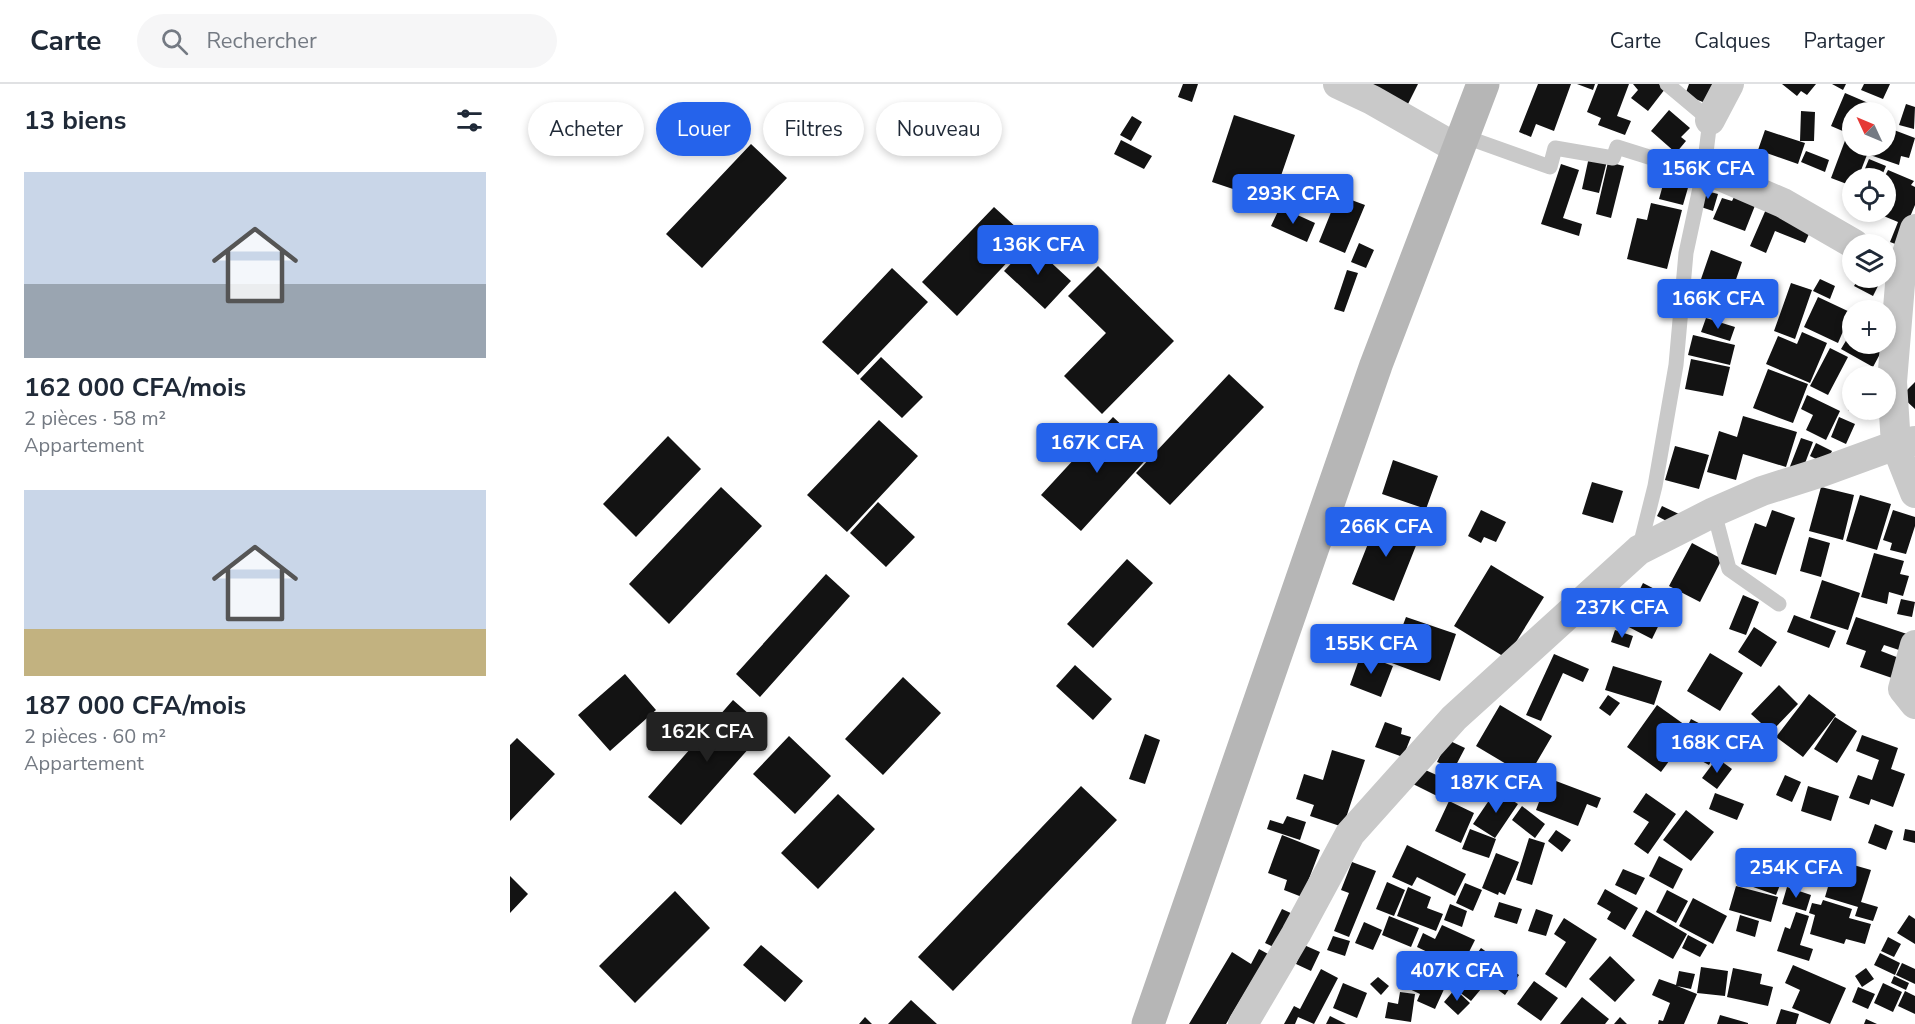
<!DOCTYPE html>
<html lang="fr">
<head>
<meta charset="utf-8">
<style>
  body { margin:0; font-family:"Nunito Sans",sans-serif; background:#f6f6f7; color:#1f2937; height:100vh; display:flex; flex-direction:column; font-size:22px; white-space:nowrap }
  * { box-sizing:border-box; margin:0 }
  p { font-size:20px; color:#747a83 }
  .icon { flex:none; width:33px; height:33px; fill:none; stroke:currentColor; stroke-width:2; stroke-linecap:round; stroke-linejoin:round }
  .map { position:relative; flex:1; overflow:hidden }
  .details { display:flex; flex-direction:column; background:#fff; width:510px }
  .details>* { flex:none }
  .top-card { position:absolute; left:18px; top:18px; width:570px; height:54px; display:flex; gap:12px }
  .needle { width:39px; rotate:314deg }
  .buttons { position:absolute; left:1332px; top:18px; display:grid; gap:12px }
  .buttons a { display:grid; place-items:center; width:54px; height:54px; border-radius:50%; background:#fff; box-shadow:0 3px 9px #0003; font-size:30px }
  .price { position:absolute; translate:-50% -51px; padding:0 14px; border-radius:6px; background:#2563eb; color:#fff; font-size:20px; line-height:39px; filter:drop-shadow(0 2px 3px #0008) }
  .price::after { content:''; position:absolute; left:50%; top:36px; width:18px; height:14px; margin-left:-9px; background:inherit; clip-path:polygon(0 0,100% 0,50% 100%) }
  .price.current { background:#222; color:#fff }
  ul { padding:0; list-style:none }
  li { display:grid; align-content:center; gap:12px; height:318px; padding:0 24px }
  li span { display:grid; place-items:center; height:186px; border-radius:0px; color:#555 }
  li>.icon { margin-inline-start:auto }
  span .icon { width:108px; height:108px; fill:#fffc; stroke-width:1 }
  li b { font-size:26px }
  h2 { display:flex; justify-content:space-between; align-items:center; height:72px; padding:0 24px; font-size:26px }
  .tag { padding:0 21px; border-radius:27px; background:#fff; box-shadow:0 3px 9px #0003; font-size:21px; line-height:54px }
  .tag.current { background:#2563eb; color:#fff }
  header { display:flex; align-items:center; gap:36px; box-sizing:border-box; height:84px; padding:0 30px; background:#fff; border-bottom:2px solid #e0e1e3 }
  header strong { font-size:28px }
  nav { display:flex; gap:33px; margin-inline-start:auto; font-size:21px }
  .search { width:420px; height:54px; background:#f6f6f7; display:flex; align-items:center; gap:15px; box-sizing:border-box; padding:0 21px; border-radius:33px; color:#747a83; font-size:22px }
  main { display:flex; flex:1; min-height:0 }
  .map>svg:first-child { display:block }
  .building { fill:#131313 }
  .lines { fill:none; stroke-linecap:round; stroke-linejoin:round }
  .lane { stroke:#c9c9c9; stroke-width:15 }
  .street { stroke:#c9c9c9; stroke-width:30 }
  .secondary { stroke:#b6b6b6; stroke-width:33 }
</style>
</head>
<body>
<header>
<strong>Carte</strong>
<div class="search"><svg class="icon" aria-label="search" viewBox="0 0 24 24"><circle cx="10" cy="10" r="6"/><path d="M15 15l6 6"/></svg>Rechercher</div>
<nav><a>Carte</a><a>Calques</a><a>Partager</a></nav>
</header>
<main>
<section class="details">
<h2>13 biens<svg class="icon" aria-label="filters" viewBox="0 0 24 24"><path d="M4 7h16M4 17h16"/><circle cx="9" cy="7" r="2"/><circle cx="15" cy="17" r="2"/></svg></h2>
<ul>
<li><span style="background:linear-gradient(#c9d6e8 60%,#9aa5b1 0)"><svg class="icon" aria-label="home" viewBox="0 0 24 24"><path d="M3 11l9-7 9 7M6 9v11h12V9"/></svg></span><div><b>162 000 CFA/mois</b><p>2 pièces · 58 m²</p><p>Appartement</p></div></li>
<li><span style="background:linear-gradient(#c9d6e8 75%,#c2b280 0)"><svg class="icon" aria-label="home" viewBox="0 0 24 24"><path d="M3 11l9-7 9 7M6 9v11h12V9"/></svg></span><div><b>187 000 CFA/mois</b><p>2 pièces · 60 m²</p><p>Appartement</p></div></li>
</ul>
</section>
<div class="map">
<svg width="1405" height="940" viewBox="0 0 1405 940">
  <rect width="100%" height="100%" fill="#fff"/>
  <path class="building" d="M673 0H688L682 18 668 13Z
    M856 0H908L894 28Z
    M1028 0H1061L1044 47 1026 40 1021 53 1009 48Z
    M1067 0H1085L1083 6Z
    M1088 0H1119L1107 32 1121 37 1115 51 1088 41 1091 34 1077 28Z
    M1123 0H1149L1155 5 1138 27 1121 14 1128 6Z
    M1179 0H1206L1198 20 1175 11Z
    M1272 0H1306L1297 11 1291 7 1287 12Z
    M1322 0H1336L1333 6Z
    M1354 0H1380L1373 15 1351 6Z
    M1335 9 1363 21 1360 28H1342V51L1321 42Z
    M1396 20 1405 23 1404 45 1389 41Z
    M1159 26 1180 44 1171 53 1176 57 1166 69 1141 47Z
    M1291 27 1305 28 1304 57H1290Z
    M724 31 785 51 762 118 702 98Z
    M622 32 632 38 621 57 610 51Z
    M1376 43 1405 54 1399 74 1391 72 1389 81 1360 71 1364 62H1376Z
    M1255 46 1295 59 1288 80 1248 66Z
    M1336 54 1342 57V62L1360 63 1348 94H1342V102L1321 94Z
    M611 56 642 72 634 85 604 70Z
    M241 60 277 94 192 184 156 150Z
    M1296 67 1319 76 1315 88 1291 78Z
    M1079 73 1097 77 1089 109 1072 105Z
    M1359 75 1376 82 1371 94H1351Z
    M1098 78 1114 82 1101 134 1086 130Z
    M1051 80 1069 86 1053 134 1072 140 1069 152 1031 140Z
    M1158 83 1182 90 1173 121 1149 115Z
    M1378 86 1404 97 1401 101 1405 103V121L1388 161 1380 158 1388 138 1364 128H1376L1374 94Z
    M1193 106 1208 110 1203 127 1188 122Z
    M828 111 855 121 835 169 809 158Z
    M1225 111 1246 119 1235 147 1203 135 1212 114 1222 117Z
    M1141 119 1172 126 1157 185 1117 175 1127 134 1137 136Z
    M484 123 519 155 447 232 412 198Z
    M770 123 805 139 797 158 761 142Z
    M1257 123 1302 143 1295 159 1265 147 1256 169 1240 162Z
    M520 159 561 197 535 225 494 187Z
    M849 159 864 166 856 184 841 178Z
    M1201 166 1232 178 1221 210 1190 198Z
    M588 182 664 257 592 330 554 292 596 249 558 212Z
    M382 184 418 218 348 291 312 258Z
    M837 186 848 189 834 228 824 225Z
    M1349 194H1372L1363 212 1344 202Z
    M1310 195 1325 202 1320 215 1303 207Z
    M1281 199 1302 206 1285 255 1264 247Z
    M1242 205 1264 213 1258 225 1237 217Z
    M1308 213 1342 229 1339 237 1342 239V248L1334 245 1328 259 1294 243Z
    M1196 234 1225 243 1220 257 1191 248Z
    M1292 248 1317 259 1300 299 1256 280 1268 252 1287 260Z
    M1340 250 1342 252V260H1356L1371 268 1363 283 1331 265Z
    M1183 251 1225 261 1220 281 1178 271Z
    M1320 264 1338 273 1318 311 1300 302Z
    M371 273 413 313 392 334 350 295Z
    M1181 275 1220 283 1213 312 1175 305Z
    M1258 285 1298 300 1283 339 1243 324Z
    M719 290 754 323 660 421 626 389Z
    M1405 298V325L1391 312Z
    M1297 311 1330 327 1316 356 1296 346 1303 331 1291 325Z
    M1342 320V326H1365L1359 336 1338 326Z
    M1233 332 1287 348 1276 383 1233 370 1226 396 1197 388 1209 347 1227 353Z
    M603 333 642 369 571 447 531 411Z
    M1329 333 1345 340 1336 360 1321 353Z
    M369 336 408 372 337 448 297 411Z
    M158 352 191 385 126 453 93 420Z
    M1291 354 1303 358 1291 390 1279 385Z
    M1306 359 1322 367 1316 380 1300 372Z
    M1165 362 1199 371 1189 405 1155 396Z
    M883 376 928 392 916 425 872 410Z
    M1082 398 1113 407 1103 439 1072 430Z
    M211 403 252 442 159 540 119 500Z
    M1311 403 1344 411 1333 456 1299 447Z
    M1350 411 1381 420 1367 466 1336 457Z
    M368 418 405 453 376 483 340 449Z
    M1152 422 1171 431 1166 442 1147 432Z
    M971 426 996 438 986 458 974 453 971 459 958 452Z
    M1262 426 1285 434 1266 491 1231 480 1245 439 1256 443Z
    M1383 426 1405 433V442L1396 470 1380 466 1382 459 1373 456Z
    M869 432 911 449 884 517 842 500Z
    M1299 453 1320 459 1311 493 1290 487Z
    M1182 459 1212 475 1190 518 1159 502Z
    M1364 469 1394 477 1390 490 1399 492 1393 512 1379 508 1377 520 1351 513Z
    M617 475 643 499 583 564 557 540Z
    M981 481 1034 513 996 574 944 542Z
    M316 490 340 512 250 613 226 590Z
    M1312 496 1350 509 1338 546 1300 534Z
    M1133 499 1162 514 1142 555 1109 538 1116 523 1135 532 1140 522 1125 515Z
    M1233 511 1249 518 1236 551 1219 545Z
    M1391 515 1405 518 1402 533 1387 530Z
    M1284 531 1326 547 1319 564 1277 548Z
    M896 533 946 550 930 597 879 578Z
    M1346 533 1397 550 1392 567 1374 561 1371 567 1389 574 1382 594 1350 583 1356 567 1336 560Z
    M1244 543 1267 558 1251 583 1228 568Z
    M1105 546 1123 552 1119 564 1101 558Z
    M1200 569 1233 589 1210 627 1177 607Z
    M851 570 883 582 871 613 840 601Z
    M1044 570 1079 585 1073 598 1053 589 1031 637 1016 631Z
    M565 581 602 615 583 636 546 602Z
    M1103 582 1152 597 1144 621 1095 606Z
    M115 590 146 626 100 667 68 631Z
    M393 593 431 629 373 691 335 655Z
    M1269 601 1288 620 1261 648 1241 630Z
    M1299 610 1326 631 1293 673 1266 653Z
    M1098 611 1110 619 1100 632 1089 624Z
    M223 616 256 645 171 741 138 713Z
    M990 621 1042 652 1018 693 966 662Z
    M1147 621 1175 641 1166 653 1173 658 1151 688 1117 663Z
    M1325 633 1347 647 1327 679 1304 665Z
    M1181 635 1202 646 1197 654 1210 661 1199 681 1186 674 1188 669 1179 664 1185 655 1174 649Z
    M875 638 892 644 891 650 901 653 893 673 865 663Z
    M635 650 650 656 635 700 619 695Z
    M1352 651 1388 664 1381 685 1395 690 1383 723 1361 715 1359 721 1339 714 1348 691 1362 696 1369 676 1346 667Z
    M279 652 321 692 285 730 243 690Z
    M7 654 45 690 0 737V661Z
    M938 656 955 664 944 685 927 678Z
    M822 666 855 676 833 743 800 732 804 721 786 715 794 690 813 696Z
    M1207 674 1222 685 1207 705 1192 694Z
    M911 684 942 698 933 715 903 700Z
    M1275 691 1291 698 1282 718 1266 711Z
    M1038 694 1091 714 1087 724 1077 720 1068 742 1026 726Z
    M571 702 607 736 443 907 408 873Z
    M1298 702 1329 712 1321 737 1291 727Z
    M986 706 1008 720 985 754 963 740Z
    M1136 709 1166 730 1138 770 1124 760 1139 738 1123 728Z
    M1205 709 1234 720 1227 736 1199 725Z
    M328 710 365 745 308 805 271 769Z
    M939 717 964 729 951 759 925 747Z
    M1012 722 1035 740 1025 754 1002 736Z
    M1176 726 1204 748 1181 777 1153 756Z
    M777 732 796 738 790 756 757 745 760 736 773 740Z
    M1365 740 1383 747 1376 766 1358 759Z
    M960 745 986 755 979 774 952 765Z
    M1395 745 1405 747V759L1393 756Z
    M1046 746 1061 756 1052 768 1038 757Z
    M772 751 810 766 792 813 774 806 777 796 758 789Z
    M1019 754 1035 759 1022 801 1006 796Z
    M897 761 956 790 945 812 907 793 902 802 882 793Z
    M1276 764 1301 774 1294 792 1268 783Z
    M1236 768 1258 776 1252 794 1270 801 1266 811 1226 797Z
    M986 769 1009 778 995 811 989 808 988 811 972 804Z
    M1149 772 1173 785 1163 805 1139 792Z
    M1326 776 1361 786 1351 818 1368 823 1363 837 1345 832 1348 823 1315 813Z
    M842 778 866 787 839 853 824 847 839 809 831 806Z
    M1113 785 1135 794 1126 811 1105 801Z
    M0 792 18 810 0 829Z
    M877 798 895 806 884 832 866 825Z
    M955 799 972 806 963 827 946 819Z
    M1226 802 1268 813 1261 838 1219 826Z
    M898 803 921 813 917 824 933 830 926 847 887 832Z
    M1277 803 1301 811 1296 827 1272 820Z
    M1095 805 1128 824 1115 846 1097 835 1101 828 1087 820Z
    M1157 806 1178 817 1166 839 1146 828Z
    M165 807 200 844 125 919 89 882Z
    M1183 814 1217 832 1203 860 1169 842Z
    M1313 816 1342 825 1339 834 1361 840 1355 860 1336 855 1334 860 1300 850 1305 831 1299 829 1302 819 1311 821Z
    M989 818 1012 825 1007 840 984 833Z
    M940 820 957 827 952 843 934 836Z
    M772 825 785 831 768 865 755 859Z
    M1026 825 1043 831 1036 852 1018 847Z
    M1136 826 1177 850 1163 875 1122 852Z
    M1286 828 1299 832 1290 861 1303 865 1299 877 1267 867 1275 843 1280 845Z
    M1230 831 1249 837 1245 853 1226 847Z
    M1399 831 1405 835V860L1387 849Z
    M879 832 909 844 901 863 872 851Z
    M1054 834 1087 855 1056 904 1035 890 1056 858 1044 850Z
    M854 838 872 846 863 866 845 859Z
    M932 841 965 856 951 884 907 863 913 849 925 855Z
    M1178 851 1197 861 1190 873 1172 864Z
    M823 852 840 857 835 872 817 866Z
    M1378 853 1391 860 1384 873 1371 867Z
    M251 861 293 897 275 918 233 881Z
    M794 861 810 868 801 887 786 880Z
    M971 864 1009 891 995 911 980 900 985 892 962 876Z
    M749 865 758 870 716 940H679L722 868 741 880Z
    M1370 869 1390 879 1385 891 1364 881Z
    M1100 872 1125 896 1105 918 1079 895Z
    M1392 879 1405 885V900L1386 891Z
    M1283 881 1336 904 1320 940 1282 924 1290 906 1275 899Z
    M1191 883 1218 887 1215 912 1187 909Z
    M1223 884 1252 890 1250 900 1263 903 1258 922 1217 913Z
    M1356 884 1364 895 1352 903 1345 892Z
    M811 885 828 894 804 940 788 933 785 940H774L784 922 790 925Z
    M900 887 935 903 925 925 907 917 910 910 893 902Z
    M950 887 971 905 961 917 939 900Z
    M1169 887 1185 890 1181 905 1167 902 1187 910 1174 940H1148L1149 936 1153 937 1160 919 1142 911 1149 895 1166 901Z
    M1384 892 1399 899 1396 906 1381 899Z
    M868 893 879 902 871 911 860 900Z
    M1024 897 1048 914 1031 937 1007 920Z
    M833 899 857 909 847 934 823 924Z
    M1373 899 1392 908 1383 928 1364 919Z
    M1348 903 1365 910 1358 925 1342 918Z
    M945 905 960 919 948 931 934 918Z
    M1395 907 1405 912V930L1388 922Z
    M890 908 905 910 901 938 875 934 878 918 888 920Z
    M1072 913 1099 935 1095 940H1050Z
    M401 916 427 940H378Z
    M1271 925 1289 930 1286 940H1266Z
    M1210 931 1238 939V940H1207Z
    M820 932 836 940H816Z
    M355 933 362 940H349Z
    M1110 933 1117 940H1104Z
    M1356 935 1367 940H1354Z"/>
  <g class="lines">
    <path class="lane" d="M953 52 1040 83 1045 64 1103 74 1107 63 1174 84 1194 85
      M1204 428 1219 485 1269 520
      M1129 466 1145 402 1166 281 1176 169 1194 85 1200 36 1157 0"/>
    <path class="street" d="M828 0 862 16 948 65
      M1200 36 1219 0
      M1194 85 1273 119 1344 160
      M1405 145 1391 188 1382 298 1386 361 1405 409
      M1405 561 1393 605 1405 620
      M733 940 786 850 840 750 944 634 1129 466 1204 428 1252 407 1312 388 1386 361 1405 357"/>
    <path class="secondary" d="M638 940 866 281 973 0"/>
  </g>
</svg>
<div class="buttons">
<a><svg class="needle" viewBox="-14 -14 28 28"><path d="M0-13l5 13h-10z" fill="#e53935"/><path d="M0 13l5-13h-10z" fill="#747a83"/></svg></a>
<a><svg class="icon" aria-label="locate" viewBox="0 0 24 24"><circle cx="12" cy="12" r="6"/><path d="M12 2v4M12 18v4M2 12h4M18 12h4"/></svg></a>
<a><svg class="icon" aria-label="layers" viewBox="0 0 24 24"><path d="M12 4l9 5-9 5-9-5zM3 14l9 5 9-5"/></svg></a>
<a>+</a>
<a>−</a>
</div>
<b class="price" style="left:1198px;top:116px">156K CFA</b>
<b class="price" style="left:783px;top:141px">293K CFA</b>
<b class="price" style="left:528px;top:192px">136K CFA</b>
<b class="price" style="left:1208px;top:246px">166K CFA</b>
<b class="price" style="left:587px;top:390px">167K CFA</b>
<b class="price" style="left:876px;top:474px">266K CFA</b>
<b class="price" style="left:1112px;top:555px">237K CFA</b>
<b class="price" style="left:861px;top:591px">155K CFA</b>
<b class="price current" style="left:197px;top:679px">162K CFA</b>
<b class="price" style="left:1207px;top:690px">168K CFA</b>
<b class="price" style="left:986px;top:730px">187K CFA</b>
<b class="price" style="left:1286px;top:815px">254K CFA</b>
<b class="price" style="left:947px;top:918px">407K CFA</b>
<div class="top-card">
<a class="tag">Acheter</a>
<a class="tag current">Louer</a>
<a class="tag">Filtres</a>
<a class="tag">Nouveau</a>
</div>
</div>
</main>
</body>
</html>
